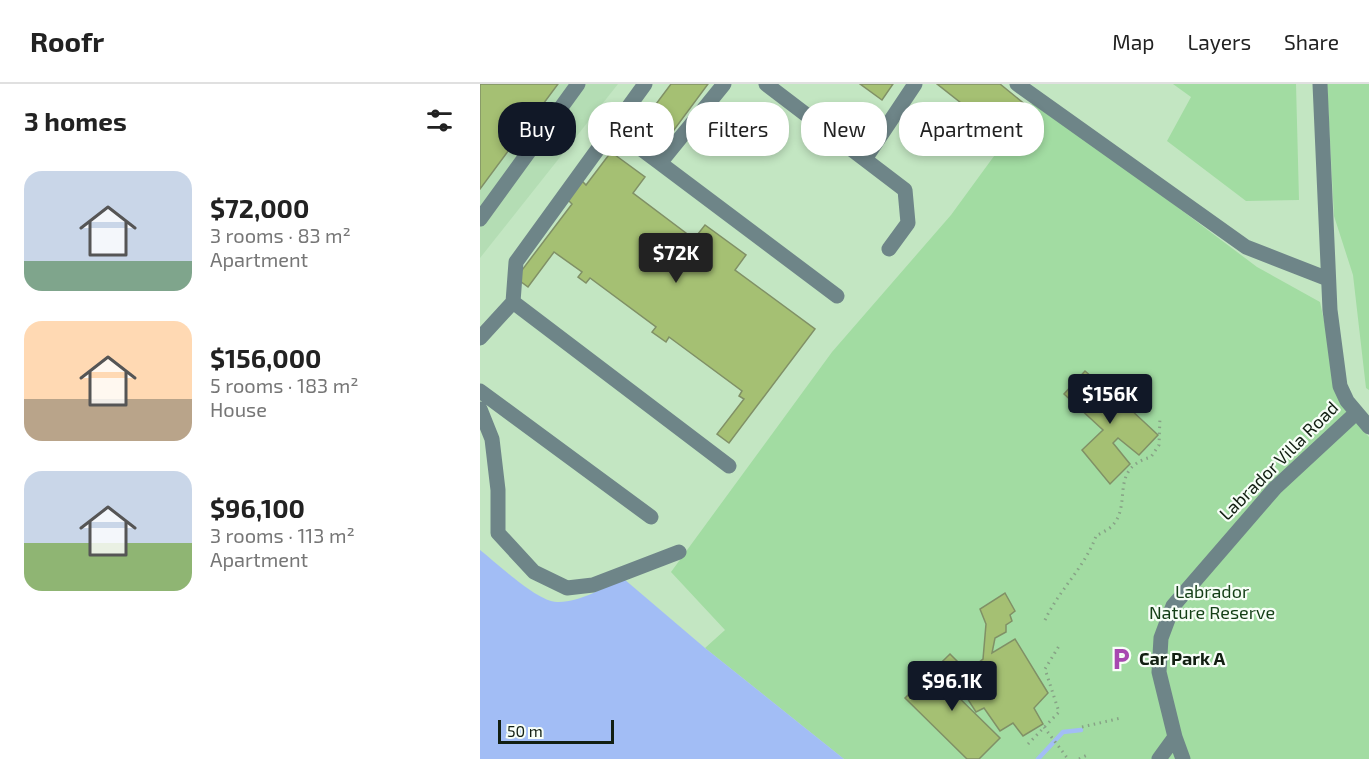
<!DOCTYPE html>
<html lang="en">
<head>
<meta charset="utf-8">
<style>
  body { margin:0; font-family:"Exo 2",sans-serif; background:#f2f2f2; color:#222; height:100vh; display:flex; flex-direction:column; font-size:22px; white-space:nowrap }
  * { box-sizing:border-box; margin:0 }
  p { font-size:20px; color:#767676 }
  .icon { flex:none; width:33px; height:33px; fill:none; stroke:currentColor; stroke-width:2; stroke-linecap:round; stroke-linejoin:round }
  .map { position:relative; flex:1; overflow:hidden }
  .drawer { display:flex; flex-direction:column; background:#fff; width:480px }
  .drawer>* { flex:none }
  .banner { position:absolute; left:18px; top:18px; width:570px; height:54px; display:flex; gap:12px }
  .scale { position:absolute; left:18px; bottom:15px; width:116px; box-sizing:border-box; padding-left:6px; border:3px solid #121f12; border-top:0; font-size:16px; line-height:21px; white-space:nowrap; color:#121f12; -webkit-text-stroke:4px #f7fef7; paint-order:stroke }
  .price { position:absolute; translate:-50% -51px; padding:0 14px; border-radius:6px; background:#111827; color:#fff; font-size:20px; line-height:39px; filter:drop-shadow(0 2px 3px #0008) }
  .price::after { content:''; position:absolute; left:50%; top:36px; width:18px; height:14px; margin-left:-9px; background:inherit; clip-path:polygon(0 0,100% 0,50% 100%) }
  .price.on { background:#222; color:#fff }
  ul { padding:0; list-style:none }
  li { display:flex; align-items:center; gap:18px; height:150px; padding:0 24px }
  li span { display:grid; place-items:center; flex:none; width:168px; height:120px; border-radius:18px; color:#555 }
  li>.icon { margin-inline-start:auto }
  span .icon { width:72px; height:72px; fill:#fffc; stroke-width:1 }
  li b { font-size:26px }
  h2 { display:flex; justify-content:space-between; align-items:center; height:72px; padding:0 24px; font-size:26px }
  .pill { padding:0 21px; border-radius:24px; background:#fff; box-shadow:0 3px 9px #0003; font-size:21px; line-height:54px }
  .pill.on { background:#111827; color:#fff }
  header { display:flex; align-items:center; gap:36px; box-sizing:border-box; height:84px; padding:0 30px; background:#fff; border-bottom:2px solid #e0e0e0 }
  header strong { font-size:28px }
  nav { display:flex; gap:33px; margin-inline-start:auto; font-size:21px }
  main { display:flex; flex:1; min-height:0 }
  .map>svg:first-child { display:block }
  .built { fill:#b4ddb4 }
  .green { fill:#a2dca2 }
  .water { fill:#a2bdf5 }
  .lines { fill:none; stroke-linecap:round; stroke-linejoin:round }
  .stream { stroke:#a2bdf5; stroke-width:4.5 }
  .building { fill:#a5c073; stroke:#809066; stroke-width:1.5 }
  .path { stroke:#87a286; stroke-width:3; stroke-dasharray:1.5 4.5; stroke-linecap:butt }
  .minor { stroke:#6e8588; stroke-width:15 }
  .labels { text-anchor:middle; stroke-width:4.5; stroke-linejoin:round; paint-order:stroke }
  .street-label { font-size:18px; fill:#121f12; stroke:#f7fef7 }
  .park-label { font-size:18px; fill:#143f16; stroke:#f7fef7 }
  .poi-label { font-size:18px; font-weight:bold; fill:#121f12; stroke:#f7fef7; text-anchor:start }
</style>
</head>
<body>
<header>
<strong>Roofr</strong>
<nav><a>Map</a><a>Layers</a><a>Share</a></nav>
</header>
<main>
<section class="drawer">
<h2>3 homes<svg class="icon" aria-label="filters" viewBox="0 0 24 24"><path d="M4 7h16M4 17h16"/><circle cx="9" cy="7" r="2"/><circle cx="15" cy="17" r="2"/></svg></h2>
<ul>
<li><span style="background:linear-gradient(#c9d6e8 75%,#7fa58c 0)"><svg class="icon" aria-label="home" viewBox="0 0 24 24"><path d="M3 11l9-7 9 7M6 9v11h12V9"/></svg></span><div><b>$72,000</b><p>3 rooms · 83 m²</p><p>Apartment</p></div></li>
<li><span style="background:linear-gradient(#ffd9b3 65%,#b9a48a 0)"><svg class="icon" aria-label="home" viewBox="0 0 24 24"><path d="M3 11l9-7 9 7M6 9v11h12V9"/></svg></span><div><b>$156,000</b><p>5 rooms · 183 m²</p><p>House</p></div></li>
<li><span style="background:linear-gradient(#c9d6e8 60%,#8fb573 0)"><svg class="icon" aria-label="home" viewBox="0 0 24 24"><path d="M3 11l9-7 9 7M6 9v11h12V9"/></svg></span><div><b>$96,100</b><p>3 rooms · 113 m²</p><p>Apartment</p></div></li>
</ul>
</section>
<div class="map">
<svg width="889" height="675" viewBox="0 0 889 675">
  <rect width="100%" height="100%" fill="#c3e6c2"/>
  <path class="built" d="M0 0H138L0 174Z"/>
  <path class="green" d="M693 0H816L819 116 766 117 687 57 711 13Z
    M847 0H889V306L886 304 873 191 854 132Z
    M555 16 777 183 840 218 862 321 889 353V675H364L225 564 245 546 191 488 352 268 471 131Z"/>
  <path class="water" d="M0 466C17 479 57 518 77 518 99 519 124 503 144 495L225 564 364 675H0Z"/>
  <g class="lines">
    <path class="stream" d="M558 675 583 648 601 646"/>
  </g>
  <path class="building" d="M0 0H78L0 105Z
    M191 0H228L191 50 167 32Z
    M380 0H413L402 16Z
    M457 0H520L552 26 528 56Z
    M131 68 165 93 153 109 214 155 225 141 266 171 255 186 335 245 249 359 237 350 264 315 259 312 262 307 189 253 186 258 172 248 176 243 110 194 106 199 98 193 102 188 74 168 48 203 36 194 92 120 88 116 102 97 106 101Z
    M605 287 632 310 637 305 653 318 649 324 678 351 659 371 638 354 633 359 650 380 630 400 602 366 623 346 584 310Z
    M525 509 535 527 530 531 532 537 526 541V548L515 554 512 569 535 555 568 609 554 624 563 640 543 652 533 639 520 647 504 624 496 628 487 614 494 609 484 590 503 575 506 540 500 525Z
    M470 570 483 583 466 601 520 654 499 675H487L425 614Z"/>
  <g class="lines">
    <path class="path" d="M565 536C579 506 605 483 616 452 621 449 628 446 632 442 653 420 628 385 671 373L679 361 680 333
      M564 643 588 675
      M602 643 641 634
      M548 660 579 628 565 585 579 562
      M599 675 607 671"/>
    <path class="minor" d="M286 0 425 106 428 139 409 165
      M537 0 766 163 848 195
      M840 0 850 226 860 302 867 317 889 343
      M133 44 180 79 244 0
      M385 75 435 0
      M180 79 357 212
      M0 135 98 0
      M33 218 249 382
      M0 254 33 218 36 178 165 0
      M0 307 171 433
      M0 325 12 355 18 406V449L54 488 87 504 113 501 199 468
      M679 675 695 653
      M703 675 695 653 679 588 681 554 693 522 795 404 876 329"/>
  </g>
  <defs>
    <g id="parking-bare" transform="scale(1.8)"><path d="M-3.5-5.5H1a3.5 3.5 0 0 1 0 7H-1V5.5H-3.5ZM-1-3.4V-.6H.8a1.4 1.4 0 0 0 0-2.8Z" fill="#a747b0" stroke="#f7fef7" stroke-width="2.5" paint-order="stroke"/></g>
  </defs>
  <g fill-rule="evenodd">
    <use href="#parking-bare" x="641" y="575"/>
  </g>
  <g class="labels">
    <g class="street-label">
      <text transform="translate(799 377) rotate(-45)" y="6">Labrador Villa Road</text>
    </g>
    <g class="park-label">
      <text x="732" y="514">Labrador<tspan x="732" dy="21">Nature Reserve</tspan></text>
    </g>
    <g class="poi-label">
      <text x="659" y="581">Car Park A</text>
    </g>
  </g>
</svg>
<div class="scale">50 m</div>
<b class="price on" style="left:196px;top:200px">$72K</b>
<b class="price" style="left:630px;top:341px">$156K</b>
<b class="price" style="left:472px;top:628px">$96.1K</b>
<div class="banner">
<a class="pill on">Buy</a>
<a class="pill">Rent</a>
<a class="pill">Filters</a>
<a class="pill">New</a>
<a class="pill">Apartment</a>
</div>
</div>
</main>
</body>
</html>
